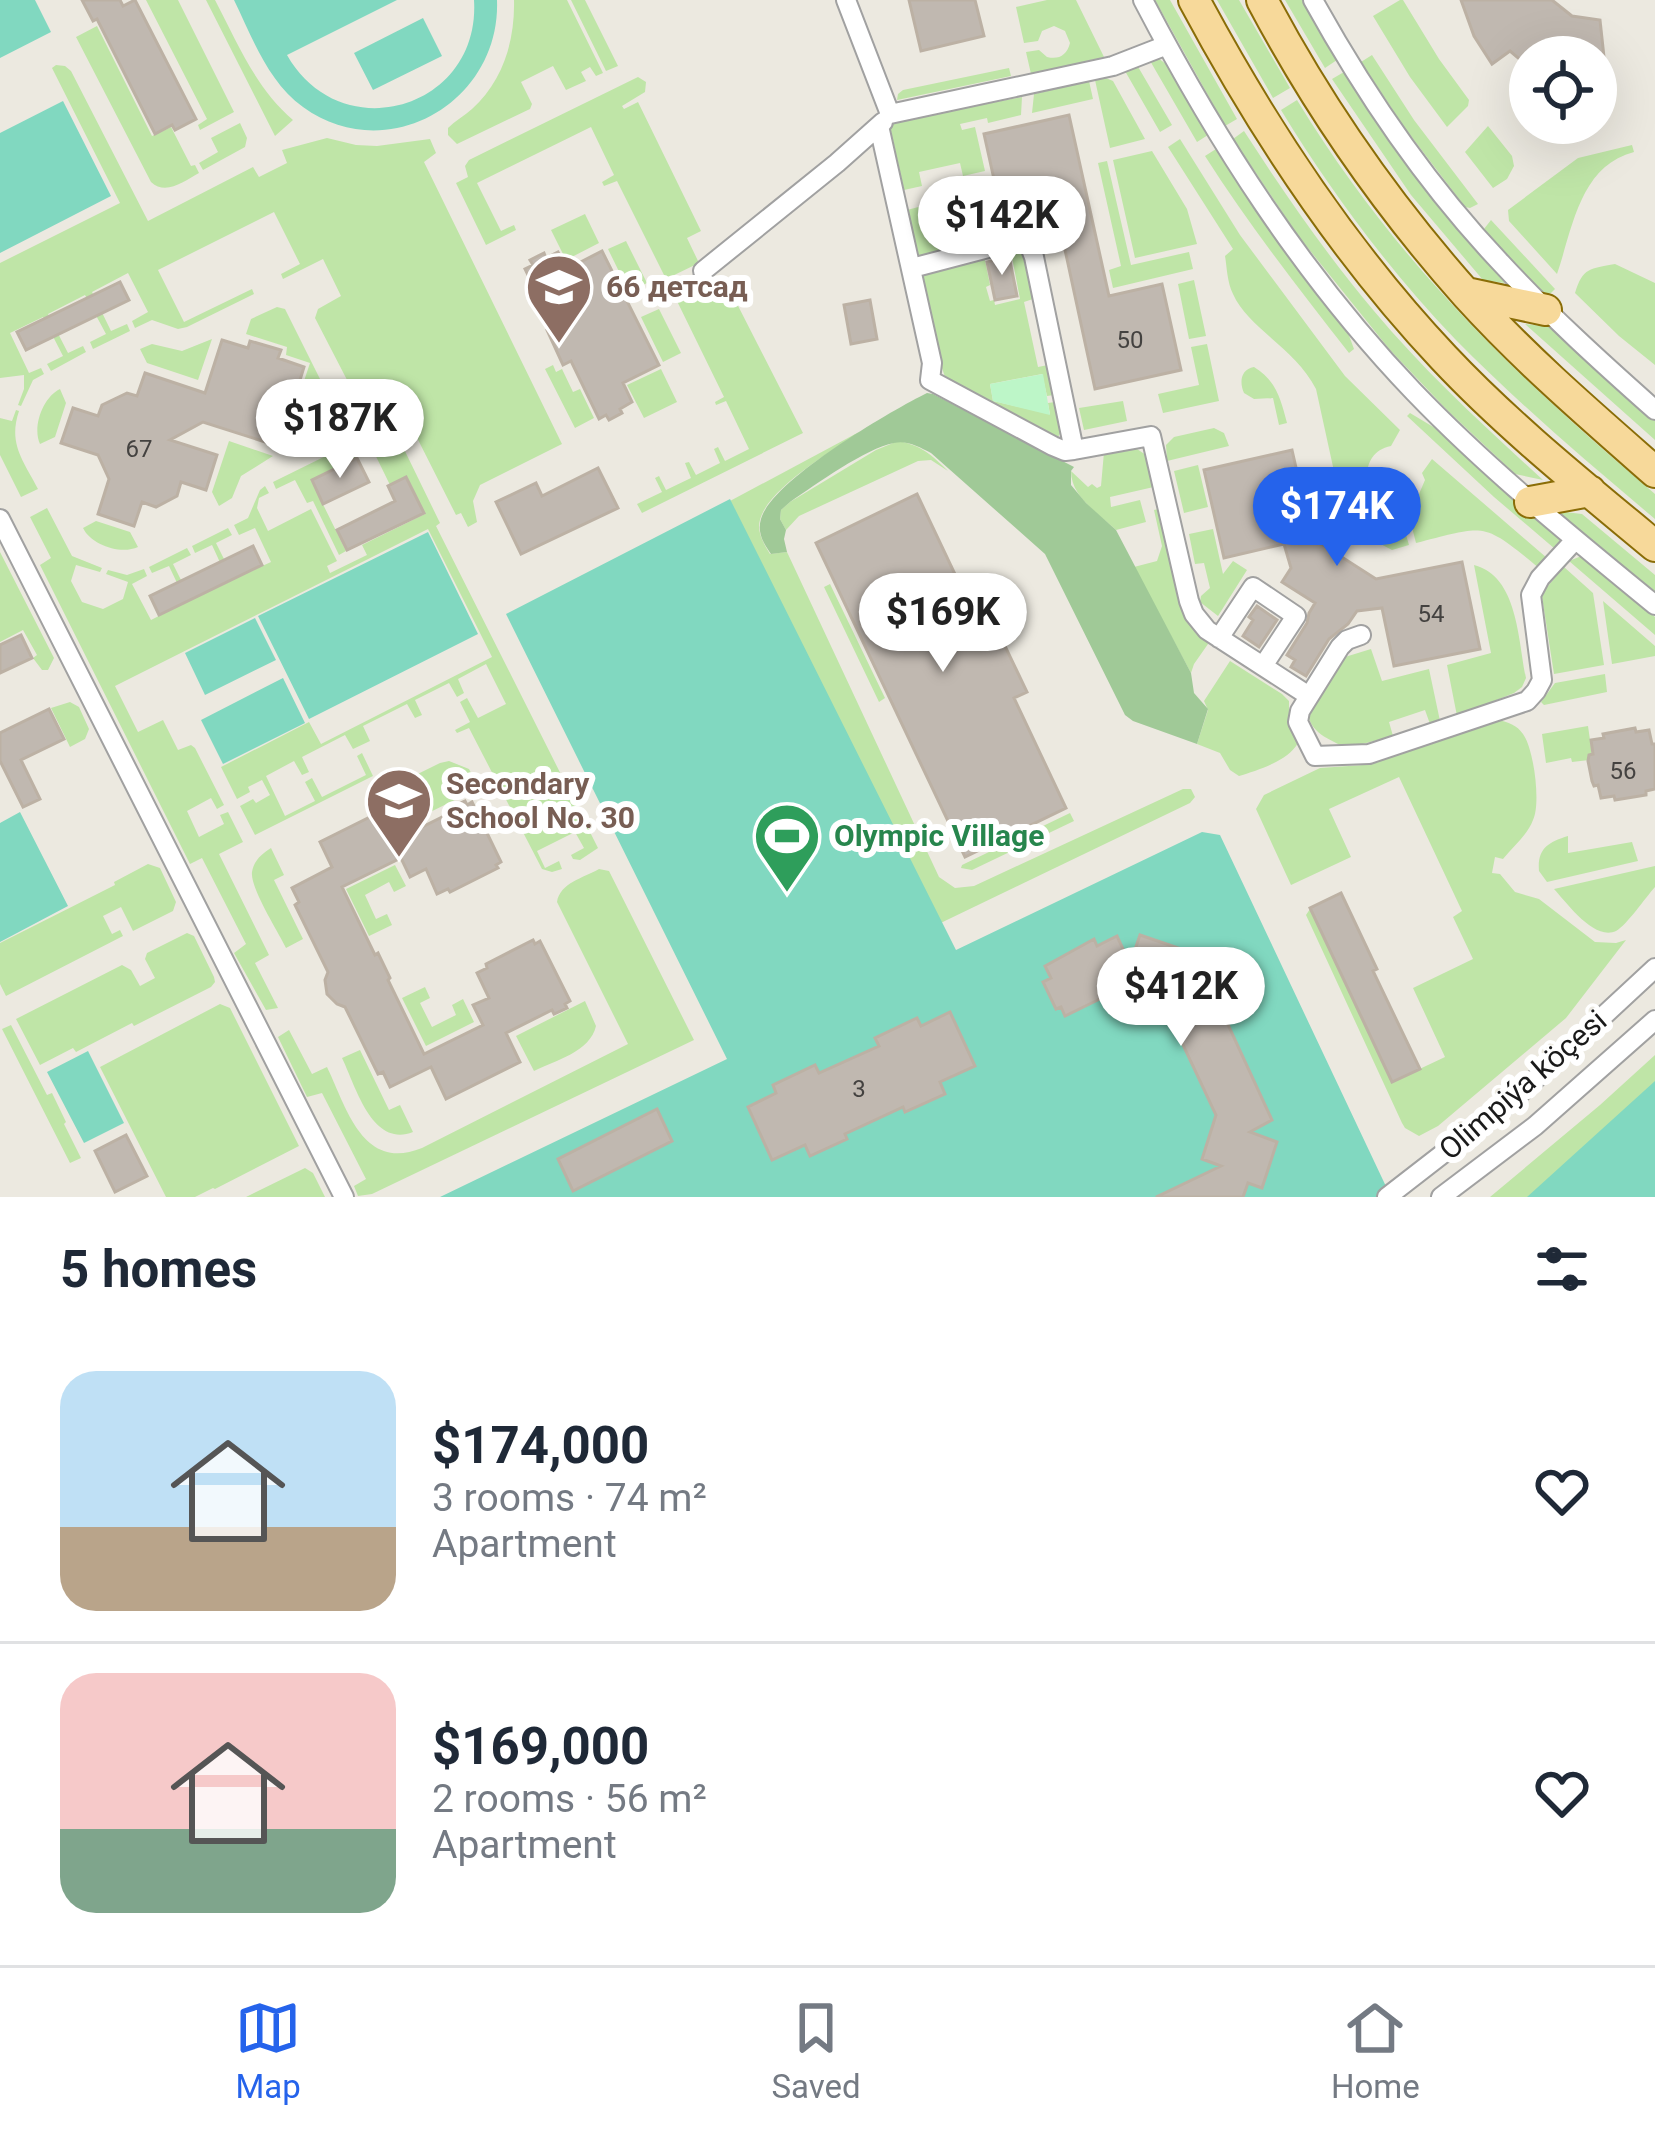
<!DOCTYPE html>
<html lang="en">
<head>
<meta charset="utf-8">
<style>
  body { margin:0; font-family:Roboto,sans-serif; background:#f6f6f7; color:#1f2937; height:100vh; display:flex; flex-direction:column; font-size:45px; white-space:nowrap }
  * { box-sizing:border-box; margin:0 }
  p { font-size:39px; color:#747a83 }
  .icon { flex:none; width:66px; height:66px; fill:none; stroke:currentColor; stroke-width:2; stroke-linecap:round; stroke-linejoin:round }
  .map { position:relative; height:1197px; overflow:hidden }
  .side { display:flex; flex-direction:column; background:#fff; flex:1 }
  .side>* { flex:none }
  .buttons { position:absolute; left:1509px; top:36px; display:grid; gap:24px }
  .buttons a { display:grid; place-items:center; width:108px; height:108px; border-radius:50%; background:#fff; box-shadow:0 12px 48px #0002; font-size:60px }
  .price { position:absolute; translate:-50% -102px; padding:0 27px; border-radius:42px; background:#fff; color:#222; font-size:39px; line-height:78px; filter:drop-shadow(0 3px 6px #0008) }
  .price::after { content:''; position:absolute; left:50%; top:72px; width:36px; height:27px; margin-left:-18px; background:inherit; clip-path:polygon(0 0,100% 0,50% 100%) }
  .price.active { background:#2563eb; color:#fff }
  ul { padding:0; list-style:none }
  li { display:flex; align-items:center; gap:36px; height:300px; padding:0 60px }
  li+li { border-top:3px solid #e0e1e3 }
  li span { display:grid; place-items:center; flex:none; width:336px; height:240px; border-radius:36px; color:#555 }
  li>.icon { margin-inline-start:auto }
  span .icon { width:144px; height:144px; fill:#fffc; stroke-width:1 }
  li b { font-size:51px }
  h2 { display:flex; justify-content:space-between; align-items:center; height:144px; padding:0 60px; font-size:51px }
  .tabs { display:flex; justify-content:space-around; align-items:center; height:168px; border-top:3px solid #e0e1e3; background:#fff; font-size:33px; color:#747a83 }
  .tabs a { display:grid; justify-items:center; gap:6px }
  .tabs .active { color:#2563eb }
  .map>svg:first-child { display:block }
  .grass { fill:#bfe5a7 }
  .forest { fill:#a0c997 }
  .park { fill:#bdf6c8 }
  .pitch { fill:#81d8c0 }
  .building { fill:#c0b8b0; stroke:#bcb1a4; stroke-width:3 }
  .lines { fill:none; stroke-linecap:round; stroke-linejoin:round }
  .minor-casing { stroke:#a1a1a1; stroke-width:22 }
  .primary-casing { stroke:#8a6d07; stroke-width:34 }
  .minor { stroke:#fff; stroke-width:18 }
  .primary { stroke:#f7d99a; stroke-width:30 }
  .labels { text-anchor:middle; stroke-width:12; stroke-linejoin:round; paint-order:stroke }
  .number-label { font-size:24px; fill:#444240 }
  .education-label { font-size:30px; font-weight:bold; fill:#785e54; stroke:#fff; text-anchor:start }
  .leisure-label { font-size:30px; font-weight:bold; fill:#27864d; stroke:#fff; text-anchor:start }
  .street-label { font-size:30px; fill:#1a1a1a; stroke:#fff }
</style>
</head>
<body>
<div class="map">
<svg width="1655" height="1197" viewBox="0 0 1655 1197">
  <rect width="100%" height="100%" fill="#ece9e0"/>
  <path class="grass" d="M146 0H178L234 112 200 130 198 125 207 119Z
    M206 0H215C238 44 255 87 293 120L275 136Z
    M514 0H567L603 73 596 76 590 67 581 72 586 81 566 90 553 66 521 82 532 104 530 109 457 144 448 135V128C455 121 464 116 472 109 503 81 515 41 514 0Z
    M571 0H585L618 66 606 71Z
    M1047 0H1076L1104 57 1031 74 1026 52 1039 50 1047 57C1059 60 1067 55 1070 43L1065 31 1054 26 1042 31 1038 41 1024 43 1016 7Z
    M1155 0H1170L1237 119 1225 126Z
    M1217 0H1239L1290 88 1273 98Z
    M1285 0H1302L1337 60 1325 68Z
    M1400 0H1403L1439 59 1469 100 1468 106 1447 127 1410 77 1373 16Z
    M97 26 152 136 171 127 191 166 195 165 199 173C184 181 166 196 151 182L76 37Z
    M1372 55 1414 120 1478 204 1470 208 1465 207 1404 127 1361 62Z
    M1158 58 1166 64 1208 135 1197 142 1149 59Z
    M56 65 65 66 71 71 148 221 253 167 259 177 287 163 282 150 327 138 356 145 377 146 430 139 436 153 424 162 562 444 480 485 473 501 477 522 468 527 461 513 456 515 399 402 372 413 360 405 315 318 318 309 341 296 323 259 283 279 281 274 300 264 274 212 158 270 184 322 252 289 254 294 187 327 178 329 152 320 135 328 132 321 148 312 128 273 92 292 111 331 127 324 130 331 93 349 90 342 106 334 85 295 48 314 68 353 83 346 86 352 51 371 47 364 63 356 43 317 10 333 29 373 41 368 44 374 33 380 21 406 18 405 24 389V375L0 378V263L120 203 52 68Z
    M1137 65 1172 125 1160 132 1125 71Z
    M1009 68 1011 76 897 100 898 94 903 90Z
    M1344 72 1423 186 1505 283 1483 280 1411 195 1332 79Z
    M638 77 646 82 645 92 622 106 624 109 638 102 701 231 687 238 699 263 666 279 617 181 604 186 602 182 614 175 591 127 477 183 501 231 514 225 516 230 486 245 456 183 468 177 465 166 469 160Z
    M1106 78 1113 81 1145 139 1110 148 1095 80Z
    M1089 81 1093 99 1032 113 1034 94Z
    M1022 97 1021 115 988 123 987 118 960 124 962 130 975 127 985 171 963 176 960 163 919 172 922 186 904 190 890 127 893 122Z
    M1297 100C1395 261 1513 374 1655 494V519C1586 461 1518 403 1455 339 1389 270 1331 192 1281 110Z
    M240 123 247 138 245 147 203 170 199 163 218 152 211 138Z
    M1488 126 1512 156 1514 166 1507 179 1493 188 1465 152Z
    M1244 131C1284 193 1326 254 1374 311 1425 372 1484 426 1543 480L1515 474 1448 411 1390 350 1299 237 1233 139Z
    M1180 139 1240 235 1345 376 1400 430 1391 446C1373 450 1368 461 1366 478L1337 485 1316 389C1296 349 1248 328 1233 294 1227 282 1227 268 1225 256L1233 249 1168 147Z
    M1632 145 1634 152C1580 166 1573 227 1557 274L1509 221 1508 210 1578 158Z
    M1216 149 1283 248 1347 330 1354 349 1349 353C1299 289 1249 225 1205 156Z
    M1152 151 1187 209 1197 244 1135 258 1113 160Z
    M1107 161 1131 265 1189 252 1193 269 1113 288 1109 270 1121 266 1098 163Z
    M989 191 998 227 1045 217 1052 249 1043 251 1037 230 921 257 917 253 907 210 926 205 929 216 970 207 968 196Z
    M585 214 599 243 566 260 551 230Z
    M1491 220 1555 289 1551 293H1543L1486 232 1484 229Z
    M626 241 647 283 629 292 608 249Z
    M1010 247 1023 248 1036 298 1024 302 1038 367 1048 365 1054 395 1047 396 1042 374 990 384 993 401 1050 414 1048 403 1055 402 1061 432 1058 437 946 380 942 368 922 276 925 271 984 255 990 285 986 287 990 301 994 300 995 305 1020 299Z
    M1615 264 1655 283V365L1619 336 1575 293C1583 267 1590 269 1615 264Z
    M1194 280 1206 336 1189 339 1178 284Z
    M708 281 718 301 732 294 803 433 642 513 637 504 662 492 655 478 659 476 666 490 691 478 685 463 689 462 696 475 720 463 714 449 718 447 725 461 749 449 726 401 716 405 715 402 724 397 675 297Z
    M277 307 285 309 320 379 302 387 310 363 286 355 287 347 246 334 251 319Z
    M659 309 681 353 663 362 641 317Z
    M1525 324 1550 327 1655 421V440Z
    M212 339 198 380 147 363 140 349 152 344 182 351Z
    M1207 344 1219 401 1163 413 1158 394 1199 385 1191 347Z
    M553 365 556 372 562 369 573 392 580 389 594 418 575 428 545 369Z
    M1254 367C1276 380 1281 400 1287 423L1279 425 1273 398 1254 399 1244 393C1239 382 1241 369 1254 367Z
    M661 369 677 402 644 418 627 385Z
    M324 387 338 413 336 423 308 438 288 431 289 426 299 428 310 396 307 394Z
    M60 389 66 403 55 437 40 444C32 427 43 397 60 389Z
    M1123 401 1127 421 1084 430 1079 408Z
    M16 410 19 411C8 444 23 460 38 489L21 497 0 455V418L12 421Z
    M1410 413 1435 428 1562 541 1555 549 1494 497 1407 416Z
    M1214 428 1224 433 1229 446 1167 461 1166 445 1174 437Z
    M387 430 400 441 440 523 436 526 598 848 580 860 573 859 571 855 584 848 575 832 537 851 545 868 559 861 562 869 552 872 542 869 469 728 457 733 455 730 470 722 460 702 467 698 478 718 506 704 486 664 458 679 464 693 457 697 449 683 415 700 422 715 415 718 407 704 363 726 370 741 353 749 345 735 302 757 309 772 302 775 294 761 266 776 285 816 315 801 305 782 312 778 322 797 366 775 357 756 362 753 373 776 255 835 240 806 253 799 256 803 270 795 262 780 248 787 250 792 237 799 221 767 309 722 321 744 492 657 428 529 115 686 138 732 163 720 178 750 191 745 195 748 224 805 217 809 211 798 187 811 199 837 224 824 220 815 228 812 243 842 219 854 269 955 255 963 278 1008 266 1010 234 953 246 944 202 858 190 864 40 565 51 558 30 517 47 508 72 556 102 568 100 572 76 565 71 581 82 602 103 609 123 599 128 582 106 574 108 570 127 575 144 569 147 576 132 584 151 620 186 602 169 566 152 573 149 567 187 548 191 555 173 564 191 600 229 582 212 545 195 553 192 546 228 528 232 535 216 543 234 579 271 562 255 528 239 535 234 525 248 518 260 490 265 486 269 493 259 498 257 508 268 531 311 509 337 561 327 566 330 573 367 555 362 545 425 514 407 477 390 485 367 438 378 431Z
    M859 432C833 451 760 492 759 526 759 536 765 546 770 554L787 552 939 877 955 888 974 886 1183 789H1191L1195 797 1190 803 895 945 730 501Z
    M229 441 273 456 241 476 232 498 219 506 212 492Z
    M898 441C921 445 932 455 948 471L931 460 918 461 799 516 786 530 780 519 781 510 790 502 876 450Z
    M346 446 352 447 357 457 311 480 346 551 339 555 313 501 307 503 295 480 276 489 273 482Z
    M1134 447 1149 457 1158 486 1110 497 1111 507 1140 500 1146 522 1116 530C1098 513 1071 497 1071 471L1088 487 1092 484 1097 488 1101 486 1104 452Z
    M1432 459 1547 558 1539 568C1482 521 1487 525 1416 543L1407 508 1408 500 1419 494 1425 480 1422 473Z
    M1198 465 1208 507 1184 513 1174 471Z
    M1368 486 1377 495 1356 530 1346 524 1339 493Z
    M1387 501 1397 503 1409 545 1392 550 1367 537Z
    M1163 508 1208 644 1194 664 1191 673 1134 567 1157 561 1162 546 1154 510Z
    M1556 511 1582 514 1655 575V593Z
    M96 521 130 532 138 547C121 555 91 545 83 528Z
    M1213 529 1223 574 1233 561 1247 570 1218 616 1200 602 1201 596 1210 588 1204 563 1195 564 1189 534Z
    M0 552 54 658 48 670H42L33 658 37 655 23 630 0 642Z
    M1579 557H1585L1655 617V635L1569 561Z
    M1474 565C1518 576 1518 640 1526 678L1522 687 1514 693 1457 716 1447 665 1491 653Z
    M1564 567 1593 593 1604 665 1554 674 1542 597 1547 587Z
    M830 584 885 698 879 702 824 587Z
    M1603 601 1655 646V656L1612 664Z
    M1371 649 1382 681 1429 669 1440 721 1430 724 1425 710 1389 722 1393 736 1347 748C1330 740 1308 732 1308 711L1345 657Z
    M1230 661 1282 694 1289 701V724L1298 743C1288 761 1258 770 1239 776L1230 770 1220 753 1197 744 1208 710 1204 701Z
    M1605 674 1607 692 1544 705 1541 702 1555 683Z
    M70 702 79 707 89 729 85 739 70 747 51 708Z
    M1498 720C1508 722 1517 725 1523 734 1534 749 1541 804 1533 820 1527 836 1513 846 1503 859L1495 857 1492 873 1500 874 1515 892 1539 899 1595 942 1616 943 1626 940 1566 1018 1438 1126 1419 1136 1405 1128 1402 1123 1306 915 1310 909 1392 1082 1445 1057 1413 988 1473 959 1453 917 1462 911 1399 777 1329 809 1351 857 1291 885 1256 809 1264 795 1320 768 1363 765Z
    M1588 726 1592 754 1588 755 1589 760 1572 762 1571 758 1546 763 1542 734Z
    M449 761 469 769 479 788 408 823 395 797 371 808 367 799 440 763Z
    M1070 813 1074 821 972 870 961 868 962 865Z
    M1568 836V853L1632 842 1638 861 1547 882 1539 871C1537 849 1548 842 1568 836Z
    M271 848 284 875 274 880 303 939 286 948C278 931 250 888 252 872 254 860 262 854 271 848Z
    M148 864 160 868 176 902 173 911 133 931 121 907 103 916 112 934 120 930 123 936 6 996 0 984V943L115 885 114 882Z
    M395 865 406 886 394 892 389 882 365 895 376 919 387 914 392 925 369 936 346 889Z
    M1655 866V887C1645 898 1627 925 1616 931 1594 941 1567 903 1554 889Z
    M599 869 609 871 694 1040 372 1194 358 1196 354 1186 366 1179 322 1093 307 1097 278 1037 289 1030 312 1074 327 1067C347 1109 363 1172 422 1148L628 1044 557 902C560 883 583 878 599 869Z
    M187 933 194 936 214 977 215 982 211 987 134 1026 132 1023 76 1052 73 1048 40 1065 16 1019 122 965 131 970 140 986 155 978 145 959 147 953Z
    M425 987 430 998 420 1003 432 1027 456 1015 452 1005 463 999 474 1022 426 1046 402 998Z
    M585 1001 596 1026C590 1052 556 1060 534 1071L516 1036Z
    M220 1004 230 1008 299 1146 215 1189 213 1188 195 1197H166L100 1067Z
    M11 1025 47 1095 52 1093 66 1122 64 1124 81 1158 70 1163 2 1029Z
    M360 1050 389 1110 400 1105 413 1132C372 1148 356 1087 342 1058Z
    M1655 1055V1131L1542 1197H1490L1600 1105Z
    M305 1168 313 1173 325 1197H246Z"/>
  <path class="forest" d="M927 393 933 394 1074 467 1071 471V485L1086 503 1116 530 1191 673 1194 693 1208 709 1197 744 1133 721 1125 715 1045 554 931 453C919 447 907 440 894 443 866 448 815 485 790 502L781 510 780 519 786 530 784 539 787 552 771 554C763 543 757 532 761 519 771 481 890 411 927 393Z"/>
  <path class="park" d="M1043 374 1050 415 993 401 990 384Z"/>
  <path class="pitch" d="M0 0H35L51 32 0 58Z
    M234 0H397L287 55C341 150 481 109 474 0H497C501 102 387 168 303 107 268 82 252 37 234 0Z
    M423 18 442 56 373 90 354 53Z
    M63 101 111 196 0 253V133Z
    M730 499 956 950 1202 832 1220 835 1391 1197H440L727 1059 506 614Z
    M428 532 478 634 309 719 258 616Z
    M255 618 276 660 205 695 185 653Z
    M283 678 305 723 223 764 201 720Z
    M20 812 68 906 0 942V823Z
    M88 1051 124 1123 84 1143 47 1072Z
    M1655 1081V1197H1527Z"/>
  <path class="building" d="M82 0H120L123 6 135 0 196 119 175 130 172 125 155 134 97 19 93 21Z
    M909 0H975L984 36 921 51Z
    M1461 0H1552L1572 16 1600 20 1604 57H1530V68L1510 51 1492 64 1474 36Z
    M1069 115 1109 296 1162 284 1181 370 1095 389 1056 208 1003 220 984 134Z
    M602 251 659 365 623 383 632 402 620 409 622 413 609 420 606 415 599 419 571 361 563 365 547 330 553 326 525 269 533 265 530 260 544 253 546 258 558 252 567 269Z
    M1009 256 1017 296 995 300 987 262Z
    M120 282 129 300 26 350 17 332Z
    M870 300 877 339 851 344 844 305Z
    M222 340 248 348 250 341 281 350 278 358 304 367 296 393 304 396 295 424 286 421 278 446 203 422 170 440 217 455 206 490 181 482 177 496 156 507 142 502 134 526 98 514 109 479 98 455 61 443 73 408 98 416 102 405 127 393 137 396 145 373 205 393Z
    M1292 450 1312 538 1376 579 1462 562 1480 649 1394 666 1382 608 1357 611 1348 624 1329 639 1306 676 1291 667 1295 660 1287 655 1307 623 1309 613 1315 603 1282 582 1291 568 1284 544 1224 558 1204 470Z
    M357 458 369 482 323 504 312 480Z
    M598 468 618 508 521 554 496 502 536 483 542 496Z
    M406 477 424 513 347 550 337 530 395 501 388 486Z
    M917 494 970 606 983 600 1027 692 1014 698 1066 808 965 857 816 543Z
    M253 546 262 565 159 615 150 596Z
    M1257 606 1277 620 1259 647 1243 636 1253 620 1249 617Z
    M21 635 32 658 0 673V645Z
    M49 709 64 739 21 760 40 799 23 807 0 761V733Z
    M1635 728 1636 732 1649 730 1652 744H1655V789L1646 791V795L1615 800 1614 796 1601 798 1598 785 1594 786 1592 781 1588 761 1589 755 1593 754 1591 740 1604 738 1603 734Z
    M465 801 467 805 472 802 501 862 496 865 498 868 450 892 448 889 437 894 426 869 410 877 401 858 342 887 375 955 378 953 390 978 388 980 424 1054 483 1025 473 1005 489 998 477 973 487 968 486 964 533 940 535 944 540 941 570 1001 565 1004 567 1008 554 1014 552 1010 506 1033 520 1062 446 1099 431 1067 390 1087 383 1072 378 1074 345 1007 337 1004 327 994 325 980 328 972 295 905 299 902 292 888 332 867 320 842 394 805 408 834 454 811 452 807Z
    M1341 893 1377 969 1373 971 1420 1069 1392 1082 1310 908Z
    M1140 935 1184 950 1174 978 1201 966 1272 1120 1250 1132 1277 1142 1262 1188 1248 1183 1243 1197H1156L1221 1166 1202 1159 1216 1115 1169 1015 1110 994 1065 1016 1061 1007 1056 1009 1043 982 1051 978 1045 966 1094 939 1097 946 1117 936 1130 964Z
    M950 1012 975 1066 940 1082 945 1094 905 1112 903 1107 845 1134 847 1139 810 1156 805 1145 772 1160 748 1107 776 1093 773 1085 815 1065 819 1073 879 1046 875 1038 917 1018 921 1026Z
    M657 1109 672 1141 573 1191 558 1159Z
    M126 1135 147 1176 115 1192 95 1151Z"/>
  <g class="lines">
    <g class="minor-casing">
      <path id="minor" d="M846 0 890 114 1113 66 1167 45
        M1143 0C1217 142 1303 276 1414 392 1489 470 1572 537 1655 605
        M1313 0C1365 94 1427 185 1501 263 1549 315 1602 363 1655 410
        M879 126 932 363 930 380 1053 446 1065 451 1074 450
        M912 268 1015 241 1029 244 1034 257 1074 450 1151 436 1189 601 1194 614 1207 630 1309 696
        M703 271 837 163 883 122
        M0 519 344 1197
        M1361 635 1347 640 1340 647 1300 711 1298 722 1315 756 1369 754 1527 701 1536 691 1542 680 1531 595 1540 578 1575 540
        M1219 638 1253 587 1296 616 1263 666
        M1387 1197 1516 1097 1655 968
        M1441 1197 1535 1126 1655 1020"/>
    </g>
    <g class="primary-casing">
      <path id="primary" d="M1194 0C1263 129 1343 251 1444 358 1508 426 1583 486 1655 546
        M1262 0C1318 106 1387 205 1467 295 1525 359 1590 415 1655 472
        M1466 293 1546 310
        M1530 502 1590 491"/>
    </g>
    <use href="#minor" class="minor"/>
    <use href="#primary" class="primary"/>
  </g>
  <defs>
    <g id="school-pin" transform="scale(3.45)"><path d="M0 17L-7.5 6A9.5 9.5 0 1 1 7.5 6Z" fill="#8d6e63" stroke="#fff"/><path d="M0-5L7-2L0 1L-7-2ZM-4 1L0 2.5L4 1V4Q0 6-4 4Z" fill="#fff"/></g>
    <g id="stadium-pin" transform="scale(3.45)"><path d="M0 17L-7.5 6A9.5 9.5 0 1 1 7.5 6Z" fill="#2e9e5b" stroke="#fff"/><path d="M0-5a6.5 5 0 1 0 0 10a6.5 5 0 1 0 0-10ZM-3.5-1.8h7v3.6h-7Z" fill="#fff"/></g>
  </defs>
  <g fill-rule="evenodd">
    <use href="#school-pin" x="559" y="287"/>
    <use href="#school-pin" x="399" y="801"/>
    <use href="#stadium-pin" x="787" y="836"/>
  </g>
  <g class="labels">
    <g class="number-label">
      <text x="1130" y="348">50</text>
      <text x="139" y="457">67</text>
      <text x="1431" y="622">54</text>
      <text x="1623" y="779">56</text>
      <text x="859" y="1097">3</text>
    </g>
    <g class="education-label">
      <text x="606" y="297">66 детсад</text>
      <text x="446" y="794">Secondary<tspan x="446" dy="34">School No. 30</tspan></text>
    </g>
    <g class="leisure-label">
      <text x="834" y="846">Olympic Village</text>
    </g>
    <g class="street-label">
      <text transform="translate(1523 1085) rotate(-41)" y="10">Olimpiýa köçesi</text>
    </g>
  </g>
</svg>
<div class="buttons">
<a><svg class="icon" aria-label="locate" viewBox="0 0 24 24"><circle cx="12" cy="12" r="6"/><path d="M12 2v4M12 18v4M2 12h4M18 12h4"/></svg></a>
</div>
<b class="price" style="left:1002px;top:278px">$142K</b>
<b class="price" style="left:340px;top:481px">$187K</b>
<b class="price active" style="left:1337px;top:569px">$174K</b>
<b class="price" style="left:943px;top:675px">$169K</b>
<b class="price" style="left:1181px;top:1049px">$412K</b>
</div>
<section class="side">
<h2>5 homes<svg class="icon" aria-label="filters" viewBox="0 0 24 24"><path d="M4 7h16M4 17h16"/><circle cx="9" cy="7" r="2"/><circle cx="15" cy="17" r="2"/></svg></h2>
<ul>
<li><span style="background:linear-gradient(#bfe0f5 65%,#b9a48a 0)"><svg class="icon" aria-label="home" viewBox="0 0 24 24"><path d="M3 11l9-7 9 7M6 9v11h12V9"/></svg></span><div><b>$174,000</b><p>3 rooms · 74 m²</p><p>Apartment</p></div><svg class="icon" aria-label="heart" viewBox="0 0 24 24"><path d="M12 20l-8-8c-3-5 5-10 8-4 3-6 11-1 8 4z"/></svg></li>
<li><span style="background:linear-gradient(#f6c9c9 65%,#7fa58c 0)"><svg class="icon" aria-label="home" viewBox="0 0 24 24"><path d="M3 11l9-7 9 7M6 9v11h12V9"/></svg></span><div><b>$169,000</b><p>2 rooms · 56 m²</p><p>Apartment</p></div><svg class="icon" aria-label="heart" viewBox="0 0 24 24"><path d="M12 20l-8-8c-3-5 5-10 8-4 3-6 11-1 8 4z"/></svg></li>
</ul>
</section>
<nav class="tabs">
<a class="active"><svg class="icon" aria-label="map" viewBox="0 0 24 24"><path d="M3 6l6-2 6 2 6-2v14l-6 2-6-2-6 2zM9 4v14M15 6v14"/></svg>Map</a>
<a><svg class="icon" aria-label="saved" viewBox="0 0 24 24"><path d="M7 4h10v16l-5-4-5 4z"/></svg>Saved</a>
<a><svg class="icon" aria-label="home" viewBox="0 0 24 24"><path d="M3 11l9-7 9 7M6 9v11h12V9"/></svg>Home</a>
</nav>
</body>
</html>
